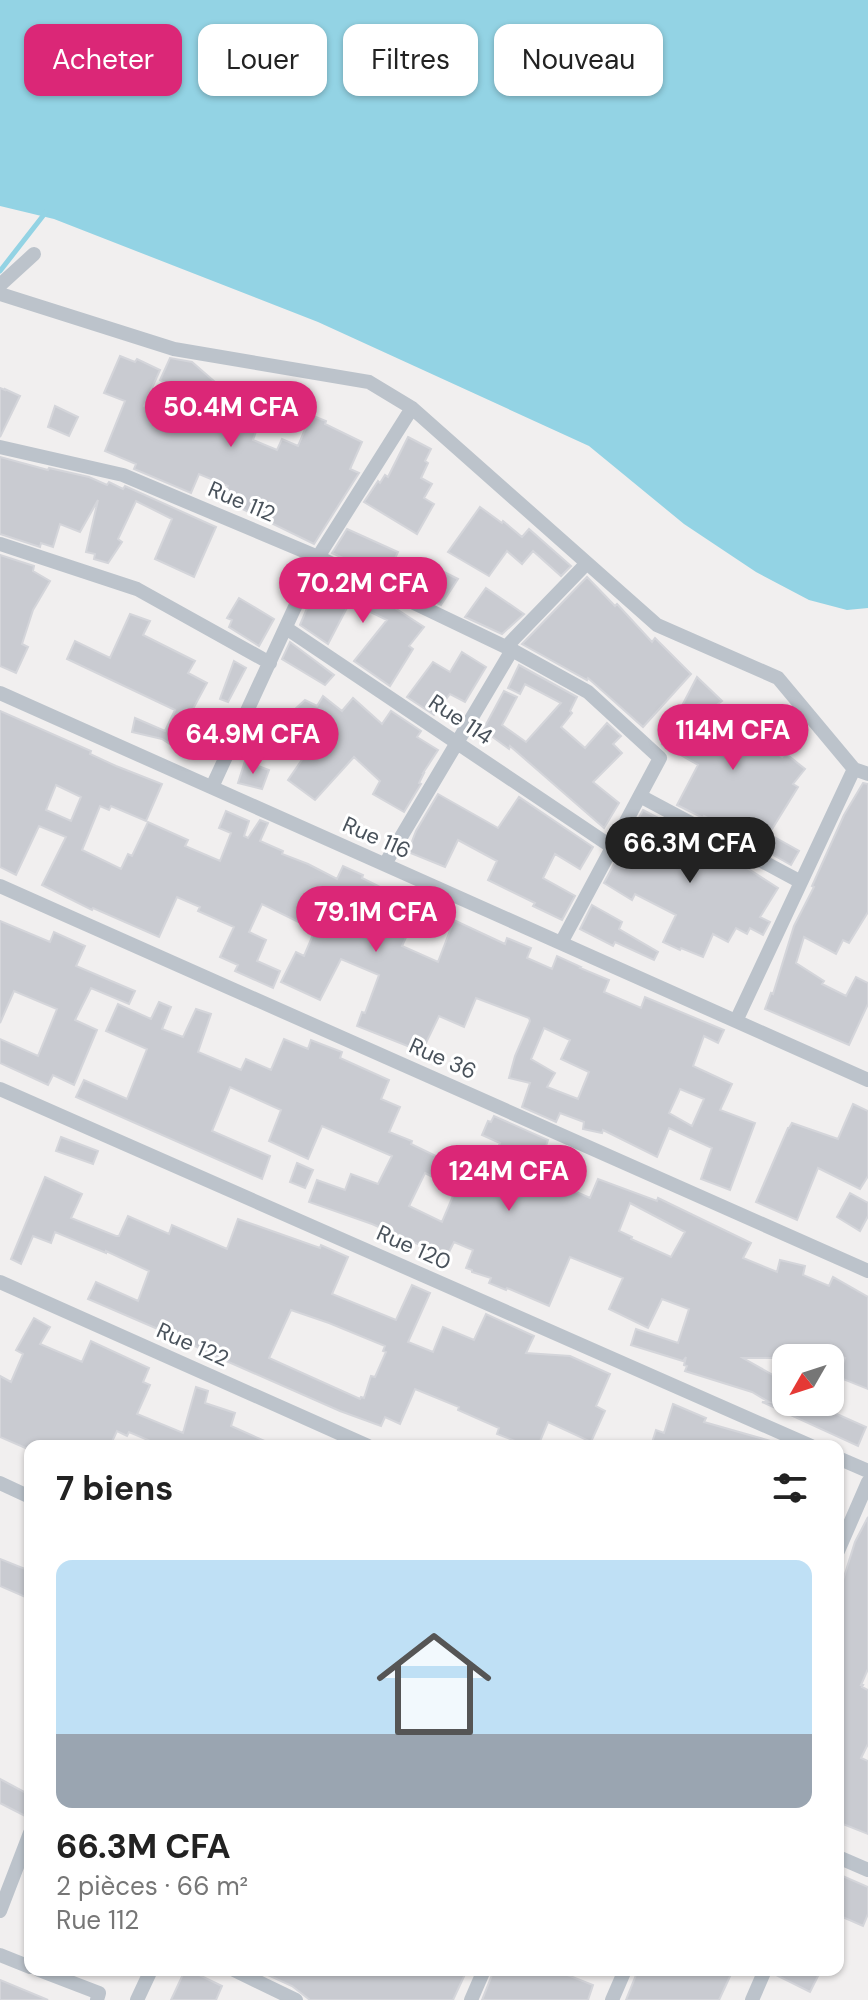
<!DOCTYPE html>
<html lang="fr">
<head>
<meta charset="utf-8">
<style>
  body { margin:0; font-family:"DM Sans",sans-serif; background:#f2f2f2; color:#222; height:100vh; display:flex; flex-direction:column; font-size:30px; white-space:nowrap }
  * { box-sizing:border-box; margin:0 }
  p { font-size:26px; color:#767676 }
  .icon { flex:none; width:44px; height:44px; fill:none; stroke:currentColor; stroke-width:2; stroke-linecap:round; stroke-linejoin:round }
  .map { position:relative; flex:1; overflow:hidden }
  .side { position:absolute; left:24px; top:1440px; width:820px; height:536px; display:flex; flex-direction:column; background:#fff; border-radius:16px; box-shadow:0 2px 6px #0004 }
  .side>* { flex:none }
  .top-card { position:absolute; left:24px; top:24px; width:820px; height:72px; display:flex; gap:16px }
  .needle { width:52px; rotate:231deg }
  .tools { position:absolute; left:772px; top:1344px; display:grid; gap:16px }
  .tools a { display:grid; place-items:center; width:72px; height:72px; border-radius:16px; background:#fff; box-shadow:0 2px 6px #0004; font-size:40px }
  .price { position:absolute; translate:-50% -68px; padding:0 18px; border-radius:28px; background:#db2777; color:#fff; font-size:26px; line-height:52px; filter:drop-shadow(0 2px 4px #0008) }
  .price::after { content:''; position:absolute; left:50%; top:48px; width:24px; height:18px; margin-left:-12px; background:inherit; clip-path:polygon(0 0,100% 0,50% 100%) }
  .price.current { background:#222; color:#fff }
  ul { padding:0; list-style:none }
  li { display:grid; align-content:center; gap:16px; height:424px; padding:0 32px }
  li span { display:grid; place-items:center; height:248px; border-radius:16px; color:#555 }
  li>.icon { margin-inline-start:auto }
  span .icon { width:144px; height:144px; fill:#fffc; stroke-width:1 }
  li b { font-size:34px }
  h2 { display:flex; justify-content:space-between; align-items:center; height:96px; padding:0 32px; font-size:34px }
  .chip { padding:0 28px; border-radius:16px; background:#fff; box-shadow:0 2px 6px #0004; font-size:28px; line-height:72px }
  .chip.current { background:#db2777; color:#fff }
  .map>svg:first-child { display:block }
  .water { fill:#93d3e4 }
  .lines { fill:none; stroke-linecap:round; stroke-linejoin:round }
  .stream { stroke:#93d3e4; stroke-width:5 }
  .building { fill:#c9cbd1; stroke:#d4d5da; stroke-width:2; fill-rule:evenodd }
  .minor { stroke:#bcc3cb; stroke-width:14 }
  .labels { text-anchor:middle; stroke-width:6; stroke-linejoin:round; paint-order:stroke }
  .street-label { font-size:22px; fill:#49525b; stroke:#fff }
</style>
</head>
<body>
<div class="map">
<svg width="868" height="2000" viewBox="0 0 868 2000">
  <rect width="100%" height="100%" fill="#f1efef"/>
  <path class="water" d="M0 0H868V608L847 610 809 600 756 572 684 524 589 446 318 322 54 219 0 206Z"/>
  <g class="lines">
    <path class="stream" d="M0 271 46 212"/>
  </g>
  <path class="building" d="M120 356 135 362 137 359 160 370 144 406 182 425 197 403 160 380 170 358 192 362 215 382 214 384 244 407 249 393 267 400 253 440 277 450 282 439 298 446 311 415 326 421 325 424 362 442 350 469 359 473 314 544 222 499 228 486 199 474 191 493 134 469 136 464 105 451 125 401 104 393Z
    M0 388 5 390V389L20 396 0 437Z
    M55 406 78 417 69 436 48 427Z
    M408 437 431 449 425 461 428 463 421 478 432 484 424 498 434 504 417 534 364 502 378 481 380 483 385 475 388 477Z
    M0 457 48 470 49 468 89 477 107 485 109 482 123 489 125 486 216 527 194 577 155 559 172 519 136 501 118 539 122 542 108 563 94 559 95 554 86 552 98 500 80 532 60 524 53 547 41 543 40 547 0 534Z
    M480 507 502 523 503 521 522 537 529 529 571 566 561 576 533 551 522 564 507 551 489 576 448 552Z
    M347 529 398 552 386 578 332 553Z
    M0 555 34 566 33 571 50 581 33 610 22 644 28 647 16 673 0 666Z
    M323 570 378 597 424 627 409 646 413 649 390 686 354 661 387 620 350 602 328 644 300 625Z
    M444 572 458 579 441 605 427 598Z
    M587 577 615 606 617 604 652 642 655 638 691 674 643 727 588 678 587 680 522 644Z
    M486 588 524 614 502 634 465 617Z
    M239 598 274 619 259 646 229 627 232 620 227 618Z
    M130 614 150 621 143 635 195 661 188 673 207 683 173 746 162 739 132 732 135 718 165 731 175 710 67 659 75 641 110 658Z
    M290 642 334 675 325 685 282 659Z
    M462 652 486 667 465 702 450 694 434 715 407 697 433 662 450 672Z
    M234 661 246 668 228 702 220 699Z
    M519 665 577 697 570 711 572 713 561 727 585 748 607 723 621 736 613 744 622 753 593 782 619 803 604 828 510 746 509 749 483 730 504 691 517 697 502 725 526 742 561 703 525 684 520 694 508 688Z
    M697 677 722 701 718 704 782 757 785 753 805 769 793 784 798 787 769 834 799 851 791 865 704 816 703 818 677 805 698 765 662 744Z
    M323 696 342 711 353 698 382 724 391 711 421 731 417 737 438 750 423 773H424L419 783 421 784 404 812 373 794 380 781 354 757 315 800 288 780 308 751 281 722 305 700 317 706Z
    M0 711 91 751 90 754 116 766 162 784 146 821 111 806 109 810 100 806 82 850 121 869 128 854 132 856 148 822 188 840 185 846 220 861 231 833 219 828 226 811 249 821 244 836 248 838 260 820 268 823 260 841 283 851 282 854 308 864 337 879 343 866 363 875 362 878 420 907 402 946 438 962 454 920 505 944 507 938 531 948 527 958 552 969 557 956 581 967 580 968 609 980 604 992 641 1008 645 997 724 1030 718 1043 704 1036 693 1066 732 1084 720 1110 755 1123 730 1190 701 1179 712 1148 669 1128 657 1157 603 1130 602 1133 583 1129 584 1122 560 1113 556 1122 522 1107 530 1083 509 1078 515 1056 530 1021 529 1018 476 998 464 1027 439 1016 426 1043 420 1040 415 1049 357 1026 362 1012 365 1013 379 975 341 959 320 1000 281 982 296 952 304 956 315 930 262 904 249 932 266 940 257 961 280 971 273 988 235 971 238 965 220 957 234 927 198 911 200 907 177 897 159 937 93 908 92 910 42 885 66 837 39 826 16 875 0 867ZM56 785 81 797 71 821 46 810ZM544 1028 570 1040 561 1059 589 1072 578 1099 547 1087 555 1073 531 1059ZM680 1089 704 1099 692 1126 669 1113Z
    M271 715 285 728 278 746 259 727Z
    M245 761 269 770 262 789 238 783Z
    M863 783 868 784V912L849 943 843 940 836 954 804 937 796 963 824 981 822 984 846 996 856 977 868 983V1004L849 1045 765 1009 771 993 773 994 794 926 814 887 812 886 844 815Z
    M438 794 498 828 519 797 593 847 580 869 555 854 543 878 575 896 562 920 533 906 535 903 488 880 497 861 458 840 445 867 408 852 416 831Z
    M643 810 719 850 778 888 760 917 770 922 763 935 750 928 747 934 736 928 728 942 713 934 703 957 681 948 680 950 663 942 676 915 635 894 632 900 604 883Z
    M592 905 622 922 619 929 658 952 654 960 615 942 613 946 580 929Z
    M0 921 50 942 54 932 85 946 76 966 135 991 129 1004 91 988 75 1020 97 1030 74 1085 53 1075 48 1085 0 1063V1039L38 1056 57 1009 14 991 0 1023Z
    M159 1002 171 1007 162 1029 183 1037 196 1009 211 1014 198 1052 241 1070 246 1059 271 1070 284 1039 308 1049 311 1040 342 1052 340 1058 389 1080 381 1099 400 1107 389 1132 412 1141 411 1144 446 1161 447 1156 486 1173 500 1143 482 1135 488 1121 491 1122 494 1116 548 1140 546 1146 548 1147 542 1161 514 1149 510 1182 532 1190 545 1160 563 1168 556 1183 590 1198 598 1179 657 1201 658 1198 751 1243 743 1258 777 1272 780 1260 805 1266 803 1275 829 1286 833 1277 868 1297V1389L838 1377 845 1358 816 1346 811 1358H743L778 1378 776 1383 786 1387V1402H824L821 1407 866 1427 858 1446 762 1402H769L752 1392 685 1371 687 1366 684 1365 686 1357 683 1361 631 1345 636 1329 678 1343 689 1309 662 1299 648 1328 609 1309 623 1278 570 1257 549 1306 507 1288 506 1290 489 1283 491 1278 472 1272V1270L466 1268 473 1250 454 1242 446 1258 432 1255 434 1251 372 1224 309 1202 317 1180 345 1190 351 1174 378 1184 392 1156 322 1126 308 1159 269 1141 281 1110 230 1087 212 1131 270 1156 262 1179 76 1097 84 1080 127 1099 147 1049 106 1031 118 1004 151 1019ZM425 1173 456 1189 442 1222 409 1206ZM630 1203 685 1232 671 1257 631 1239 632 1237 619 1231Z
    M853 1104 868 1111V1176L860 1189 818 1168 797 1220 756 1202 788 1128H789L792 1123 838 1139Z
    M61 1137 98 1151 93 1164 56 1151Z
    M297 1163 313 1170 305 1188 290 1182Z
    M45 1177 82 1194 71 1218 116 1236H119L128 1216 169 1234 172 1225 227 1249 238 1219 320 1248 321 1245 348 1257 332 1294 396 1320 412 1285 430 1293 408 1342 433 1352 443 1327 474 1340 486 1314 534 1336 526 1353 570 1356 610 1374 596 1406 605 1411 591 1442 548 1422 538 1446H528L497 1434 499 1428 458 1410 459 1407 415 1389 400 1424 385 1417 381 1426 340 1411 215 1356 181 1339 88 1299 96 1282 138 1301 149 1271 106 1251V1253L55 1232 51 1243 33 1236 21 1264 11 1259ZM291 1310 329 1323 385 1346 383 1351 386 1352 375 1377 371 1376 364 1398 361 1397 360 1399 269 1358Z
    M850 1193 868 1203V1216L860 1231 837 1217Z
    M34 1318 50 1327 40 1344 82 1362 91 1341 149 1368 143 1382 150 1385 137 1414 183 1433 196 1387 208 1391 205 1403 235 1413 231 1426 276 1446H162L129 1432 127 1436 117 1431 110 1446H30V1450L0 1437V1376L11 1382 23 1354 16 1350Z
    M673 1404 706 1418 704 1422 774 1442 773 1446H651L656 1430 664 1433Z
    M868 1517V1669L861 1685H863L862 1687 868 1690V1744L861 1758 868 1761V1834L838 1822V1596L855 1542Z
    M0 1559 30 1571V1599L0 1586Z
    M0 1779 30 1795 27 1817 0 1803Z
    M838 1874 868 1887V1914L863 1926 838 1915Z
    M185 1970H189L222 1986 216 2000H171Z
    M257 1970H467L453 2000H310L292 1986Z
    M494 1970H555L593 1985 588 2000H482Z
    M638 1970H733L719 2000H626Z
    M775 1970H821L810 1992 774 1974Z
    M0 1980 48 2000H0Z"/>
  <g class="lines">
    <path class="minor" d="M0 285 34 254
      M0 294 174 349 369 382 412 408 657 625 778 678 854 769 868 774
      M0 447 123 475 318 557 512 650 588 692 660 758 561 943
      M0 544 137 589 270 663
      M286 628 612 847
      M506 647 587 563
      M0 693 868 1080
      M212 787 318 557 412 408
      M640 796 801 882
      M385 864 512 650
      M0 886 868 1271
      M736 1021 854 769
      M0 1089 811 1446
      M0 1282 368 1446
      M838 1458 868 1471
      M0 1483 30 1497
      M838 1551 868 1482
      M838 1857 868 1870
      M0 1911 30 1833
      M0 1955 30 1967
      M39 1970 99 1993 97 2000
      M234 1970 296 2000
      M137 2000 151 1970
      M471 2000 484 1970
      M612 2000 625 1970
      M752 2000 765 1970"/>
  </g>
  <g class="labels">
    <g class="street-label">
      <text transform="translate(242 501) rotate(23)" y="8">Rue 112</text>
      <text transform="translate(461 719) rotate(34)" y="8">Rue 114</text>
      <text transform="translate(377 837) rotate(24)" y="8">Rue 116</text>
      <text transform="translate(443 1058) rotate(24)" y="8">Rue 36</text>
      <text transform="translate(414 1247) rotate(24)" y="8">Rue 120</text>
      <text transform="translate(193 1344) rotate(24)" y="8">Rue 122</text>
    </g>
  </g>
</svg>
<div class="tools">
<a><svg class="needle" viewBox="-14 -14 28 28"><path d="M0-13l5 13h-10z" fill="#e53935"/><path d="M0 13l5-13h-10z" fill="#767676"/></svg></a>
</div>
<b class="price" style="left:231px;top:449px">50.4M CFA</b>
<b class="price" style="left:363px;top:625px">70.2M CFA</b>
<b class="price" style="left:733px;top:772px">114M CFA</b>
<b class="price" style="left:253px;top:776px">64.9M CFA</b>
<b class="price current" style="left:690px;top:885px">66.3M CFA</b>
<b class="price" style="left:376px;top:954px">79.1M CFA</b>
<b class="price" style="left:509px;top:1213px">124M CFA</b>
<div class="top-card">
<a class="chip current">Acheter</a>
<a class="chip">Louer</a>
<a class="chip">Filtres</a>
<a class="chip">Nouveau</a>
</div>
<section class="side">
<h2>7 biens<svg class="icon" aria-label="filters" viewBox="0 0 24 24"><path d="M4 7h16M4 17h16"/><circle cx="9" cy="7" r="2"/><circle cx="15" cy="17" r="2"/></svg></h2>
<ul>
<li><span style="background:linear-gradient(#bfe0f5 70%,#9aa5b1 0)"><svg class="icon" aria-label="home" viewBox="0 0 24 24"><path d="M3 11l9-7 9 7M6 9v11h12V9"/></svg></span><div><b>66.3M CFA</b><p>2 pièces · 66 m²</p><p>Rue 112</p></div></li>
</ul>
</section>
</div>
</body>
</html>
